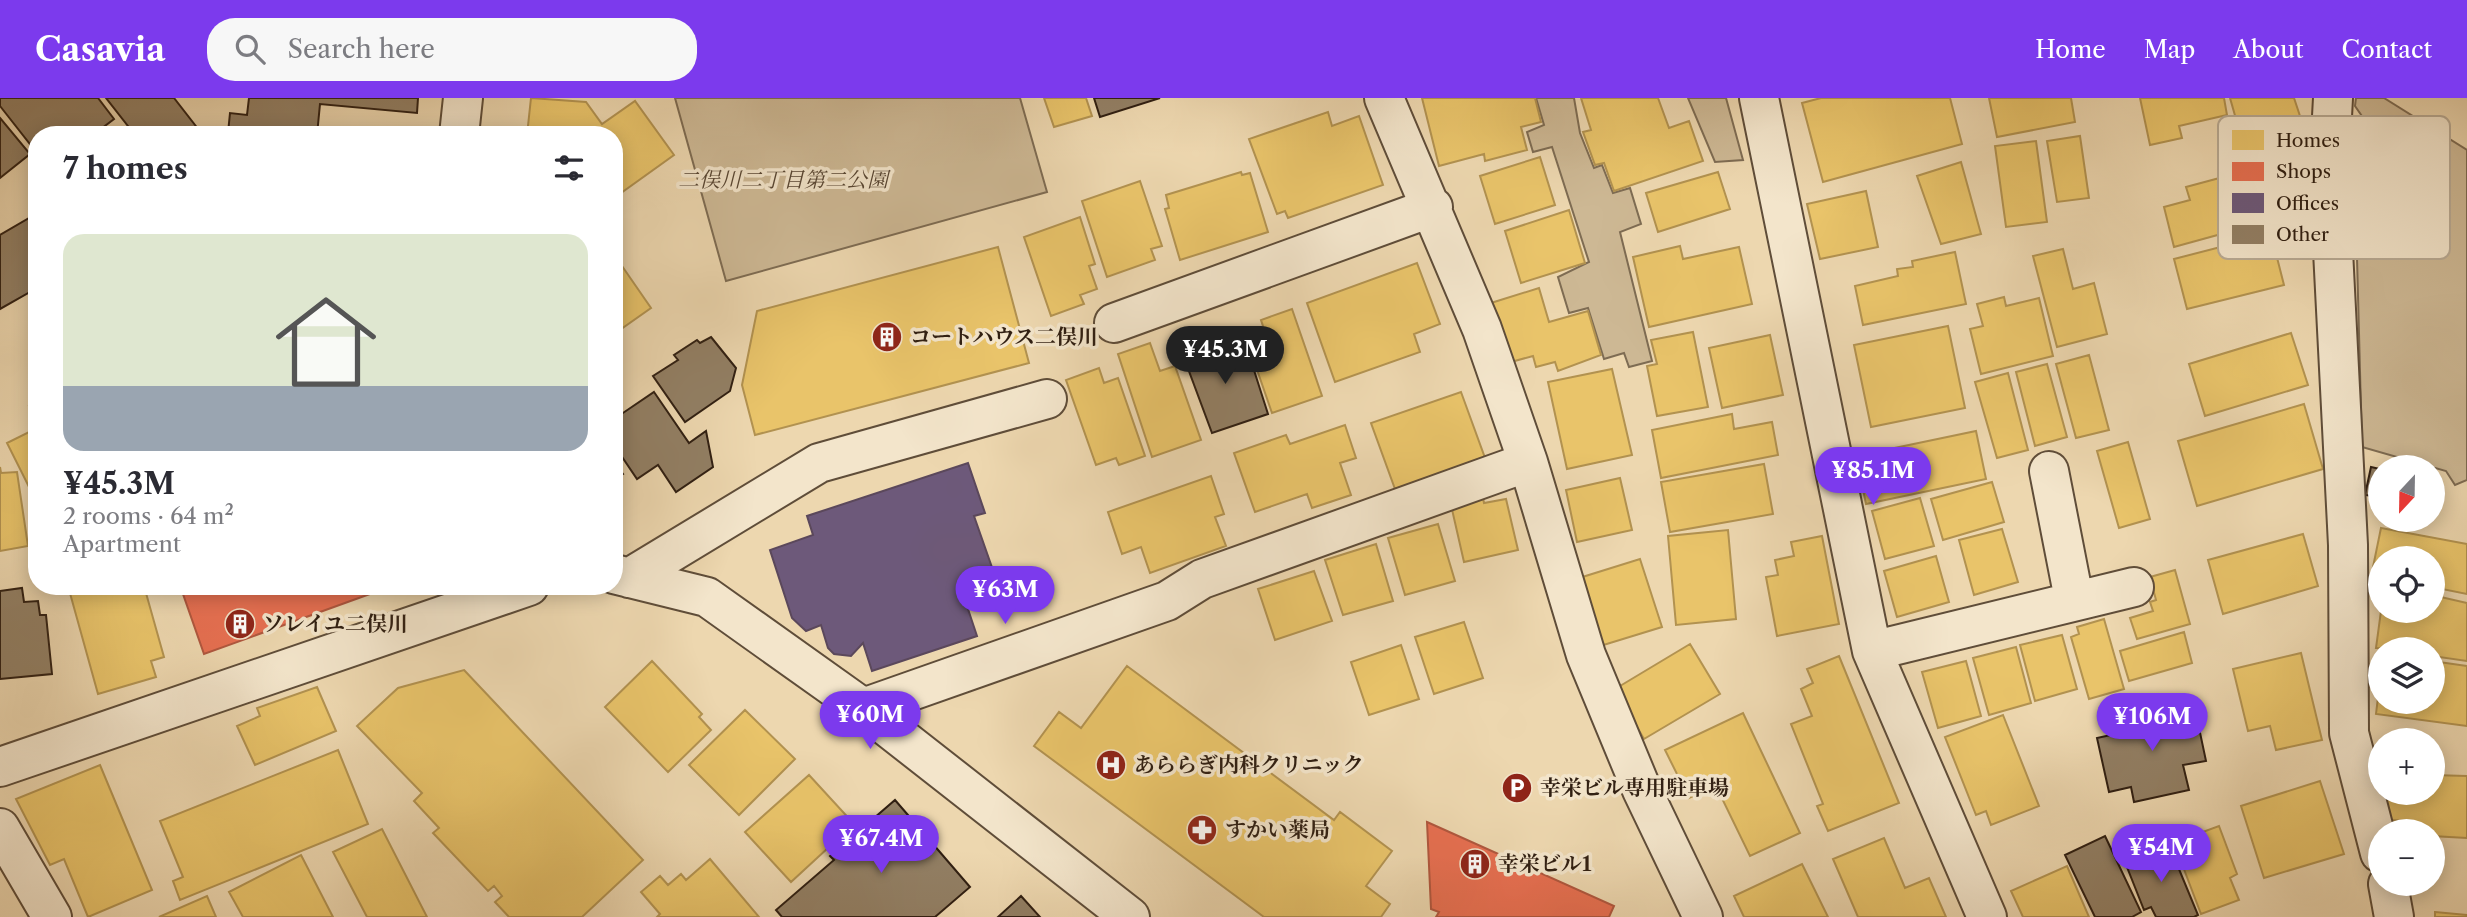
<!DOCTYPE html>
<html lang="en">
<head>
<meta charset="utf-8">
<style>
  body { margin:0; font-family:"Libre Caslon Text","Noto Serif JP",serif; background:#f7f7f7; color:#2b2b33; height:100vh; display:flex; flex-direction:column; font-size:26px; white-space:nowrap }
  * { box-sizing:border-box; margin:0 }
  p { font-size:23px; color:#7c7c81 }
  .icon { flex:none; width:38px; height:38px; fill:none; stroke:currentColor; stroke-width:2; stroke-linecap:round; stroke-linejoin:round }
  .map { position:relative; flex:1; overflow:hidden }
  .panel { position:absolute; left:28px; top:28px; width:595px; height:469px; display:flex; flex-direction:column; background:#fff; border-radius:28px; box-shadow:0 4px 18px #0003 }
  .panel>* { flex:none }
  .needle { width:46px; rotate:202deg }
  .buttons { position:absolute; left:2368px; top:357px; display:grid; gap:14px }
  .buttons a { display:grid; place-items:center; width:77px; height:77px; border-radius:50%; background:#fff; box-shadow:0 4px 18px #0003; font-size:35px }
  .price { position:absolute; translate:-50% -60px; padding:0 16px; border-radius:24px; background:#7c3aed; color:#fff; font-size:23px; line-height:46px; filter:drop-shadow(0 2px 4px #0008) }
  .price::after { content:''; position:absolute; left:50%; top:42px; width:21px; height:16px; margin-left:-10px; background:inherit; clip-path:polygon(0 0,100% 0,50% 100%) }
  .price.on { background:#222; color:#fff }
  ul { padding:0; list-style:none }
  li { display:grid; align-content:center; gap:14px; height:371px; padding:0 35px }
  li span { display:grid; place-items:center; height:217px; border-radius:21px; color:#555 }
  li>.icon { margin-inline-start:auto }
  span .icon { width:126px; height:126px; fill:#fffc; stroke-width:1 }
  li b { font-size:30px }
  h2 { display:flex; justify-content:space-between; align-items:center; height:84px; padding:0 35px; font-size:30px }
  header { display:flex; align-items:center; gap:42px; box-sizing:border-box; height:98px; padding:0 35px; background:#7c3aed; color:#fff }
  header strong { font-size:33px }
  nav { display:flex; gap:38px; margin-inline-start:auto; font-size:24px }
  .search { width:490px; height:63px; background:#f7f7f7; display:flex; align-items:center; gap:18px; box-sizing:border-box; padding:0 24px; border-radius:28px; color:#7c7c81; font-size:26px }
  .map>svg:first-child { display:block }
  .green { fill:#cdb894; stroke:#7e6c53; stroke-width:2 }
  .homes { fill:#e9c46a; stroke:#b29250; stroke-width:2 }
  .shops { fill:#e76f51; stroke:#b0573e; stroke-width:2 }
  .offices { fill:#6d597a; stroke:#5b485b; stroke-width:2 }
  .building { fill:#927f64; stroke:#301f12; stroke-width:2 }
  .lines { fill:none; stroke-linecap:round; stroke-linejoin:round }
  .minor-casing { stroke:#5f4d39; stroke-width:42 }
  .minor { stroke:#f3e5cb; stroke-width:38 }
  .labels { text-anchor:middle; stroke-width:7; stroke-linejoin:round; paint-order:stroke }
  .park-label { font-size:21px; font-style:italic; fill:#574532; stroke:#f3e5cb }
  .poi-label { font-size:21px; font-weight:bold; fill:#301f12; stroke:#f3e5cb; text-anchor:start }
  .key { fill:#f3e5cb; stroke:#b8aa94; stroke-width:2 }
  .key-label { font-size:19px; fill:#301f12 }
</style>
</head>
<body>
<header>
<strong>Casavia</strong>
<div class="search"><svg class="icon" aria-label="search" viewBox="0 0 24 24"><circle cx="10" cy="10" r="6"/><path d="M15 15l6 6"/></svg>Search here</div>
<nav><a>Home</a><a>Map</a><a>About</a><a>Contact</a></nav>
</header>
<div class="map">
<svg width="2467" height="819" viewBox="0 0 2467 819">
  <rect width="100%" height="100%" fill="#edd7af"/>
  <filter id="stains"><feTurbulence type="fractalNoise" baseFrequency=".00286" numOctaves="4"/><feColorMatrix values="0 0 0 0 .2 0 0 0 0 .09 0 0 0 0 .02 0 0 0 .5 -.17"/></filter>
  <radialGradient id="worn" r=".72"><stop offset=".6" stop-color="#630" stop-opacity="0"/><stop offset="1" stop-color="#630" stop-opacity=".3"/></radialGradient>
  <path class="green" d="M675 0H1020L1047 94 726 183Z
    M1536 0H1574L1580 35 1594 70 1602 67 1613 95 1630 90 1641 126 1620 134 1652 263 1629 269 1624 255 1604 261 1588 210 1569 215 1558 179 1589 164 1552 49 1533 54 1527 34 1544 27Z
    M1688 0H1726L1743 62 1715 64Z
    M2356 0H2384L2467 52V382L2455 387 2446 373 2362 349 2355 84 2370 76 2375 37 2355 8Z"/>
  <path class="homes" d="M531 0 586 4 602 26 635 3 674 57 614 100V37H527Z
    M1044 0H1086L1092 18 1054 29Z
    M1422 0H1535L1541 24 1521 29 1527 52 1485 63 1484 56 1439 68Z
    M1581 0H1658L1669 30 1689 23 1703 63 1614 93 1604 65 1595 67 1583 34 1591 32Z
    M1821 0H1950L1962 46 1823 84 1802 5Z
    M1989 0H2071L2075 24 1997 39Z
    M2140 0H2224L2227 17 2179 28 2182 40 2150 47Z
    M2230 0H2294L2300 18 2240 35Z
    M1328 14 1332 28 1359 18 1383 87 1288 120 1285 113 1277 116 1249 41Z
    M2080 38 2089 100 2057 104 2047 43Z
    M2036 43 2047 124 2006 129 1995 48Z
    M1540 59 1555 107 1495 126 1480 78Z
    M1961 64 1981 136 1941 146 1917 78Z
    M2279 64 2294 116 2174 149 2164 109 2190 102 2186 89Z
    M1241 74 1242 77 1250 75 1268 134 1180 162 1165 111 1169 110 1166 97Z
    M1718 74 1730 111 1658 134 1646 95Z
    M1140 83 1162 148 1151 151 1155 162 1107 179 1082 103Z
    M1866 93 1878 149 1820 161 1807 106Z
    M1569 112 1585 165 1521 185 1505 133Z
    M1080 119 1095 166 1089 168 1097 191 1080 197 1084 206 1051 218 1024 139Z
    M2271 136 2284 187 2187 211 2174 161Z
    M1680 148 1683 161 1739 149 1752 206 1649 229 1633 159Z
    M998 149 1029 265 755 337 742 287 757 213Z
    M2063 151 2073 191 2094 185 2107 236 2057 249 2033 158Z
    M1955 154 1966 206 1863 227 1855 188 1898 178 1897 171 1913 169 1912 163Z
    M1417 165 1440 226 1414 236 1420 254 1335 284 1307 205Z
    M622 168 651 210 614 236V173Z
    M1539 190 1549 224 1588 213 1601 257 1558 273 1555 264 1536 269 1533 258 1511 264 1491 205Z
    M2004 199 2006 208 2039 200 2053 258 1981 276 1970 231 1983 228 1977 206Z
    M1292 211 1322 298 1272 315 1254 263 1273 258 1261 222Z
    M1948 228 1965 310 1871 329 1854 247Z
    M1693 234 1708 309 1657 318 1647 268 1657 266 1651 242Z
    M2291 235 2308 287 2205 318 2189 266Z
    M1770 237 1783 297 1722 310 1709 250Z
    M1150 245 1160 273 1175 268 1201 342 1152 359 1118 256Z
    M2089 257 2109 332 2076 340 2056 266Z
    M2047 266 2067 339 2035 348 2016 274Z
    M1099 270 1104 285 1118 280 1145 358 1119 367 1116 360 1096 367 1066 282Z
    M1612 271 1632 357 1567 371 1548 284Z
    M2008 275 2028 352 1997 360 1975 284Z
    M1461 294 1485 360 1395 391 1371 325Z
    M37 304V323L29 308Z
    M2304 306 2323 371 2197 408 2178 343Z
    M1732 316 1734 331 1772 324 1778 357 1661 380 1652 332Z
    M1345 327 1356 360 1340 365 1351 397 1312 410 1307 396 1255 414 1234 355 1286 337 1290 346Z
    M37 330V400L35 401 7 345Z
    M1976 333 1986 381 1866 406 1856 358Z
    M2128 344 2150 421 2119 430 2097 353Z
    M1764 366 1773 416 1670 434 1661 384Z
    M0 369 1 375 17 374 28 448 0 453Z
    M1211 378 1224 416 1215 419 1226 448 1150 475 1141 449 1122 456 1108 414Z
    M1620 380 1632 432 1577 444 1566 392Z
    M1992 384 2004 424 1943 442 1931 401Z
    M1483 400 1484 405 1506 401 1518 452 1464 464 1451 407Z
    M1920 400 1934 448 1885 461 1872 413Z
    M1438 426 1455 483 1405 497 1388 440Z
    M2381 430 2467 446V496L2432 489V460H2380V471L2373 469Z
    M2002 431 2018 484 1974 497 1959 442Z
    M1728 432 1736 521 1676 527 1668 438Z
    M2303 436 2318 488 2223 516 2208 462Z
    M1822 438 1839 526 1777 538 1766 479 1778 477 1775 462 1794 458 1791 444Z
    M1376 446 1393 503 1343 517 1325 462Z
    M1936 458 1949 504 1897 519 1884 473Z
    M1640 461 1662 529 1597 549 1576 481Z
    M2175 472 2190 526 2137 541 2130 520 2153 513 2150 504 2156 502 2150 479Z
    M1314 473 1332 523 1275 542 1258 491Z
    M68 488H144L164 559 151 563 156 579 98 596Z
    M2432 497 2467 505V563L2432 558V551L2376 550 2381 513H2432Z
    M2104 521 2124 591 2089 601 2071 539 2079 536 2077 529Z
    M1464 524 1483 580 1434 596 1415 539Z
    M2184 534 2192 565 2129 583 2120 553Z
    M2062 537 2077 591 2035 603 2020 547Z
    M1690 546 1720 596 1644 641 1615 591Z
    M1401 547 1419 601 1369 617 1351 564Z
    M2016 549 2031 605 1989 617 1973 560Z
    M2301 555 2322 642 2276 652 2270 628 2248 633 2233 571Z
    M1839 558 1899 705 1828 733 1817 708 1823 706 1791 626 1812 618 1801 591 1813 585 1807 571Z
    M652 563 702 616 699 619 711 632 668 674 605 609Z
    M1966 563 1981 618 1938 630 1922 574Z
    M2432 563 2467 568V628L2376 616 2380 583V604H2432Z
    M1127 568 1334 722 1340 714 1392 753 1366 788 1390 806 1381 819H1264L1034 648 1059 614 1081 630Z
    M464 572 643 762 582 819H509L495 804 502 798 494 788 488 793 433 735 439 730 414 703 422 695 357 628 398 590Z
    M317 589 336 633 255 667 237 628 260 618 257 610Z
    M745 612 795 661 739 717 689 667Z
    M1743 615 1800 735 1750 758 1716 688 1689 700 1665 652Z
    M2003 617 2039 708 1991 727 1986 713 1976 717 1945 639Z
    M338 652 368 726 180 802 173 783 183 779 160 723Z
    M100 667 152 792 88 819 64 761 50 767 16 701Z
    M809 677 854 726 791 784 745 734Z
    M2432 677 2467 678V740L2432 738V733H2414V723L2386 722 2387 695H2432Z
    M2320 683 2344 756 2264 780 2241 708Z
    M2219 728 2237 776 2230 780 2239 802 2201 816 2182 766 2186 764 2178 743Z
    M382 731 427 819H367L333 754Z
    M1884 740 1905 790 1929 780 1946 819H1858L1833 761Z
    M301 757 333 819H243L229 794Z
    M710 761 759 819H657L660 816 641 794 660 778 668 787 681 776 686 782Z
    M1802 766 1828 819H1744L1734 798Z
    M2067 768 2089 819H2023L2011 793Z
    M207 798 216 819H159Z
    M2435 814 2467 817V819H2435Z"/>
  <path class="shops" d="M205 488H392L204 556 183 496Z
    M1427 724 1614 808 1609 819H1436L1439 814 1431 811Z"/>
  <path class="offices" d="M968 365 985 415 974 418 996 481 962 493 977 538 872 573 863 545 851 558 834 556 828 550 821 527 806 533 792 520 770 452 813 437 807 418Z"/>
  <path class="building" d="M0 0H98L114 21 93 37H37V55L0 8Z
    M106 0H174L202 36 135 37Z
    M249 0H418L417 15 320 6 317 37H214V33L228 35 230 15 247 17Z
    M1094 0H1160L1100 19Z
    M0 20 30 56 0 80Z
    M36 116 37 190 0 211V137Z
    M711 239 736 270 730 293 685 324 653 278 678 262 674 257 697 242 700 245Z
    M1220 244 1222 251 1238 245 1246 268 1252 266 1268 316 1212 335 1183 257Z
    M654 294 689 345 706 333 713 369 676 394 658 367 637 381 614 347V309L620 317Z
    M614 364 623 376 614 382Z
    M2371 369 2380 371V399L2365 397Z
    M22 490 24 504 38 503 40 517H46L52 576 0 581V493Z
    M2185 606 2189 626 2198 625 2206 663 2183 667 2189 692 2134 704 2131 689 2109 694 2097 640 2120 635 2116 620Z
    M895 702 970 789 935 819H782L776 812 834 762 830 758Z
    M2105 738 2141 814 2132 819H2095L2065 757Z
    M2169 747 2198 817 2194 819H2156L2151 809 2144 812 2125 764Z
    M1021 798 1040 819H998Z"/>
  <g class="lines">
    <g class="minor-casing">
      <path id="minor" d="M1384 0 1482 231 1528 364 1586 557 1642 692 1703 819
        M1759 0 1872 553 1987 819
        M2333 0 2329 74 2348 447 2349 635 2380 755
        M459 37 463 0
        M1114 225 1433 109
        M2049 373 2074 501
        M614 476 707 499 863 610 1130 819
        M629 480 819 365 1047 301
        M1872 553 2134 489
        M863 610 1167 503 1202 481 1528 364
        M0 669 529 488
        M0 730 52 819
        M2388 786 2394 819"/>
    </g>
    <use href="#minor" class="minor"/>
  </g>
  <defs>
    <g id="building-disc" transform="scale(1.575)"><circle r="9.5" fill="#8f2418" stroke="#f3e5cb"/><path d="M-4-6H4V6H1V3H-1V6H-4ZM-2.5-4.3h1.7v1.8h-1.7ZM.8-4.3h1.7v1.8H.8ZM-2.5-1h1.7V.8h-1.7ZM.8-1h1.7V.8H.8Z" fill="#fff"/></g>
    <g id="hospital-disc" transform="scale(1.575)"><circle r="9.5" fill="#8f2418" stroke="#f3e5cb"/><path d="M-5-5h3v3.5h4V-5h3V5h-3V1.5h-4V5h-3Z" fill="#fff"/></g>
    <g id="parking-disc" transform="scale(1.575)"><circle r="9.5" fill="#8f2418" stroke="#f3e5cb"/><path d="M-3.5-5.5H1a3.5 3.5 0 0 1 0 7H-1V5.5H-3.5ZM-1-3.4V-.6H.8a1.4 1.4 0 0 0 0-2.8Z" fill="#fff"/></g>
    <g id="pharmacy-disc" transform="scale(1.575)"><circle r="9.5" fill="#8f2418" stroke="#f3e5cb"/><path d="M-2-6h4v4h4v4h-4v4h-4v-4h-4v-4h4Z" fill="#fff"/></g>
  </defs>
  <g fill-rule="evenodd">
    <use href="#building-disc" x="887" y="239"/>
    <use href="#building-disc" x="240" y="526"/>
    <use href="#hospital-disc" x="1111" y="667"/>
    <use href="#parking-disc" x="1517" y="690"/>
    <use href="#pharmacy-disc" x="1202" y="732"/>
    <use href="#building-disc" x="1475" y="766"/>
  </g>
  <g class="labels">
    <g class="park-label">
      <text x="783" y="89">二俣川二丁目第二公園</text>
    </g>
    <g class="poi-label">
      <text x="910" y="246">コートハウス二俣川</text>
      <text x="263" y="533">ソレイユ二俣川</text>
      <text x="1134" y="674">あららぎ内科クリニック</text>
      <text x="1540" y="697">幸栄ビル専用駐車場</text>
      <text x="1225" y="739">すかい薬局</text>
      <text x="1498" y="773">幸栄ビル1</text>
    </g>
  </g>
  <rect x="2218" y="18" width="232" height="143" rx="10" class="key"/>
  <rect x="2232" y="32" width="32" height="20" fill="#e9c46a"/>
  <rect x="2232" y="64" width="32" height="19" fill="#e76f51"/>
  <rect x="2232" y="95" width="32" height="20" fill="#6d597a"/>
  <rect x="2232" y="127" width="32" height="19" fill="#927f64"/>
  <g class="key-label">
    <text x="2276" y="49">Homes</text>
    <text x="2276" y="80">Shops</text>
    <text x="2276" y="112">Offices</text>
    <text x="2276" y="143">Other</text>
  </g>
  <rect width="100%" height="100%" filter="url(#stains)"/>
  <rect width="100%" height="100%" fill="url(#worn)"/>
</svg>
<div class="buttons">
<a><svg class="needle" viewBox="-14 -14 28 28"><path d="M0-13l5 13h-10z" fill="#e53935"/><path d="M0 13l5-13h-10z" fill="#7c7c81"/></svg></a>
<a><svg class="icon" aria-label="locate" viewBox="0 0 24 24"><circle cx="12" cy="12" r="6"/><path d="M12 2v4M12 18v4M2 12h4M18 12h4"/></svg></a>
<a><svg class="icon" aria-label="layers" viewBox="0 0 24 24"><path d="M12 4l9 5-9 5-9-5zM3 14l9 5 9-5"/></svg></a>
<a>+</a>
<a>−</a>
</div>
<b class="price on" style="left:1225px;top:288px">¥45.3M</b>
<b class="price" style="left:1873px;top:409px">¥85.1M</b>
<b class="price" style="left:1005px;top:528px">¥63M</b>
<b class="price" style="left:870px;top:653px">¥60M</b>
<b class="price" style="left:2152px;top:655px">¥106M</b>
<b class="price" style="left:881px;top:777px">¥67.4M</b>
<b class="price" style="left:2161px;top:786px">¥54M</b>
<section class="panel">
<h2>7 homes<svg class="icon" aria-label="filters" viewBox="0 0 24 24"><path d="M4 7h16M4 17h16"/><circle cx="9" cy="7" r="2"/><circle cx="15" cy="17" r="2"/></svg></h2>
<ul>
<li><span style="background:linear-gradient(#dfe7d0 70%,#9aa5b1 0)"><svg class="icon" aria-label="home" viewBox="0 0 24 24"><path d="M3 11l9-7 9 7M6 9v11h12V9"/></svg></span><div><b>¥45.3M</b><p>2 rooms · 64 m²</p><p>Apartment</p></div></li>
</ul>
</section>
</div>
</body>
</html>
